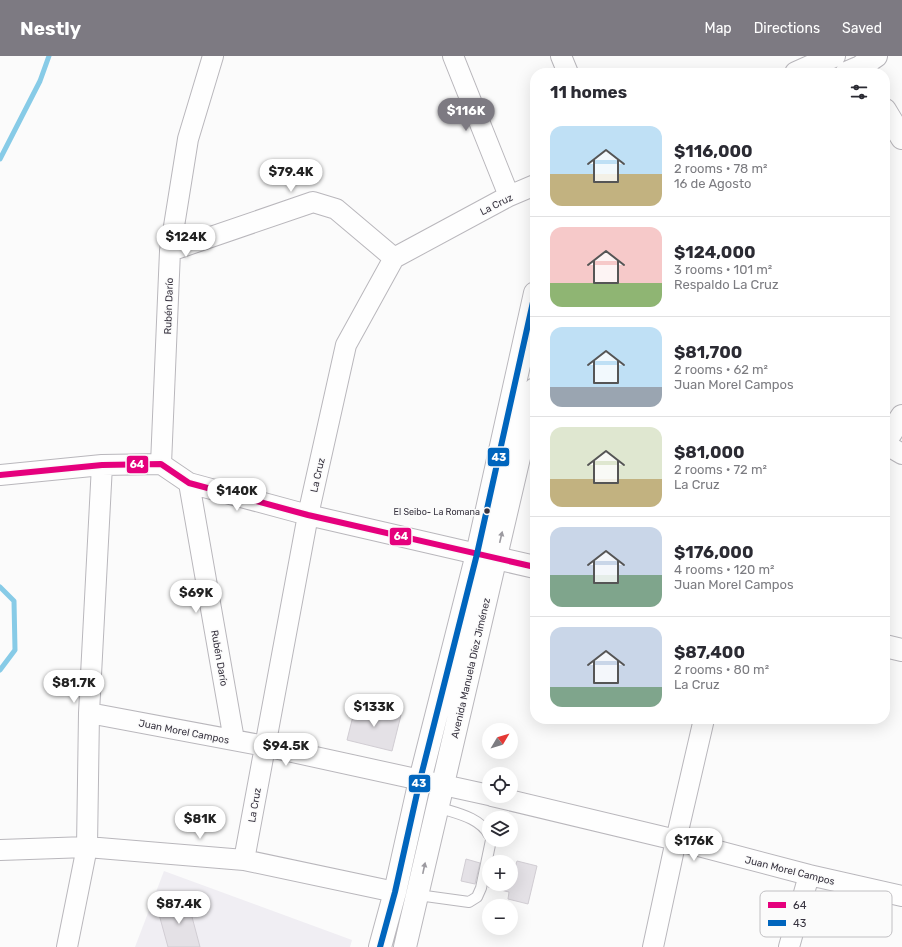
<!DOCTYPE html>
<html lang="en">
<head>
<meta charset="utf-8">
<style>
  body { margin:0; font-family:Rubik,sans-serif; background:#f2f2f3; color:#2b2b33; height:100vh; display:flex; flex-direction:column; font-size:15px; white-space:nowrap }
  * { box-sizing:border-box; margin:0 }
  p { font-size:13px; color:#7c7c81 }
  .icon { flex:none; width:22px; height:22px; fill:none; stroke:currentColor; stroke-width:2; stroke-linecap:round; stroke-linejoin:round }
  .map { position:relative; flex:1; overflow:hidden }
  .panel { position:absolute; left:530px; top:12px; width:360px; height:656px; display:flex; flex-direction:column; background:#fff; border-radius:16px; box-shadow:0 4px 16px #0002 }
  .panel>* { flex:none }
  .needle { width:26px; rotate:52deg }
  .buttons { position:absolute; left:482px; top:667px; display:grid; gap:8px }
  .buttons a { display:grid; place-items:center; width:36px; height:36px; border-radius:50%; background:#fff; box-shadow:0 4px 16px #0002; font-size:20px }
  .price { position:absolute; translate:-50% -34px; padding:0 9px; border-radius:14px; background:#fff; color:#222; font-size:13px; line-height:26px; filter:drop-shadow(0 1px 2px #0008) }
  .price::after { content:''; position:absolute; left:50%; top:24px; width:12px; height:9px; margin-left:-6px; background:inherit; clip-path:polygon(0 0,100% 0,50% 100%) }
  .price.active { background:#7d7a82; color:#fff }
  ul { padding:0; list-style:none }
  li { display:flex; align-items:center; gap:12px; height:100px; padding:0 20px }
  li+li { border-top:1px solid #e1e1e2 }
  li span { display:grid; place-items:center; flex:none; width:112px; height:80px; border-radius:12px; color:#555 }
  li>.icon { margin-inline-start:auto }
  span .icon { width:48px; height:48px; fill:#fffc; stroke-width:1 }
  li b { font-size:17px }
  h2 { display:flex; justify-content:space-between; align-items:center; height:48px; padding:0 20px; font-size:17px }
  header { display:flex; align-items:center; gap:24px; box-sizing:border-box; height:56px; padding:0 20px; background:#7d7a82; color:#fff }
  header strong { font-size:19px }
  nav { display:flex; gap:22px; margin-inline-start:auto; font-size:14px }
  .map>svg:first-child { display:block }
  .built { fill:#f0eef3 }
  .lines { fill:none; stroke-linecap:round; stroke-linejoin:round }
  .stream { stroke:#87cbe7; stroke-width:5 }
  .building { fill:#e4e1e6; stroke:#d1cdd3 }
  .lane-casing { stroke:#b9b7bc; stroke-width:12 }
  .street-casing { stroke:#b9b7bc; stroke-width:22 }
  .secondary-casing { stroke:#b9b7bc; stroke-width:24 }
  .primary-casing { stroke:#b9b7bc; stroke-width:24 }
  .lane { stroke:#fefefe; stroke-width:10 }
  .street { stroke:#fefefe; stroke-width:20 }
  .secondary { stroke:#fefefe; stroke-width:22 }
  .primary { stroke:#fefefe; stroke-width:22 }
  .bus-1-casing { stroke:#fbfbfb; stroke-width:9 }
  .bus-2-casing { stroke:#fbfbfb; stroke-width:9 }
  .bus-1 { stroke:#e5007d; stroke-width:6 }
  .bus-2 { stroke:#0065bd; stroke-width:6 }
  .oneway { fill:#9c9aa0 }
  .bus-dot { fill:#393541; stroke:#fbfbfb; stroke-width:1.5 }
  .labels { text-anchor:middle; stroke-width:3; stroke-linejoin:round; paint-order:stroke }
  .bus-label { font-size:9px; fill:#393541; stroke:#fbfbfb; text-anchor:end }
  .street-label { font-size:10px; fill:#393541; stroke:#fbfbfb }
  .key { fill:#fbfbfb; stroke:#c1c0c3; stroke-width:1 }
  .key-label { font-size:11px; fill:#393541 }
  .line-badge { stroke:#fbfbfb; stroke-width:1.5 }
  .badge-label { font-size:11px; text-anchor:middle; font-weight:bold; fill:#fff }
</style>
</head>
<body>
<header>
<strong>Nestly</strong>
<nav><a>Map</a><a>Directions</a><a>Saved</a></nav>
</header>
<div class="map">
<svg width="902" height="891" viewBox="0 0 902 891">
  <rect width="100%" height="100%" fill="#fbfbfb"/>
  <path class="built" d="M164 815 352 884 350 891H135Z"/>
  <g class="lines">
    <path class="stream" d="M0 103 40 25 49 0
      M0 531 14 545 15 594 0 614"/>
  </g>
  <path class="building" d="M356 648 401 659 392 695 347 684Z
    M466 803 480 807 475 828 461 825Z
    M517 805 537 810 528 848 508 843 509 836 488 831 489 825V828H511V814L514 815Z
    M187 842 200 891H168L157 851Z"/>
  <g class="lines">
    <g class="lane-casing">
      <path id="lane" d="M437 751C455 757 480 761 489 779
        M418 839 469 846 477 841 481 832 491 784"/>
    </g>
    <g class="street-casing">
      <path id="street" d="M453 0 509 140
        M561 0 568 17
        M170 195 313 146 336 153 394 202
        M885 388 902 398
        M161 408 170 195 188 83 213 0
        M0 419 102 409 161 408 189 427 308 459 477 498
        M189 427 234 684
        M89 657 265 690 489 739
        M492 740 676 784 809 819 902 840
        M0 794 87 791 244 804 395 836
        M244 804 308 459 346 289 394 202 509 140 535 129
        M67 891 87 791 89 657 102 409
        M653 891 676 784 704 663
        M789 891 809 819"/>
    </g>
    <g class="secondary-casing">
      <path id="secondary" d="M885 54 902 82
        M885 386 902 360
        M478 498 535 511
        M885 590 902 594"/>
    </g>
    <g class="primary-casing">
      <path id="primary" d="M796 17 834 0
        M846 17 860 11 876 0
        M380 891 395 836 420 724 477 498 535 237
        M405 891 535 333"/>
    </g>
    <use href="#lane" class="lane"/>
    <use href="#street" class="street"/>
    <use href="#secondary" class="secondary"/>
    <use href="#primary" class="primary"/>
    <g class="bus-1-casing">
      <path id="bus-1" d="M0 419 102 409 161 408 189 427 308 459 535 511"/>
    </g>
    <g class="bus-2-casing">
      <path id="bus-2" d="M380 891 395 836 420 724 477 498 535 237"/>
    </g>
    <use href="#bus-1" class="bus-1"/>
    <use href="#bus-2" class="bus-2"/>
  </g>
  <defs><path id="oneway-solid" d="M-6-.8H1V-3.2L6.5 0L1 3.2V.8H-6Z"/></defs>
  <g class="oneway">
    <use href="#oneway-solid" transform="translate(501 481) rotate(-77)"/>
    <use href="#oneway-solid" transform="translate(424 812) rotate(-78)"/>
  </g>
  <circle class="bus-dot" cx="487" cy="455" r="3.5"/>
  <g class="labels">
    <g class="bus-label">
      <text x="480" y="459">El Seibo- La Romana</text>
    </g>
    <g class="street-label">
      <text transform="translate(496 148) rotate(-27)" y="4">La Cruz</text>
      <text transform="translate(168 250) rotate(-88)" y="4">Rubén Darío</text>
      <text transform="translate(317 419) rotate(-77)" y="4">La Cruz</text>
      <text transform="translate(220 602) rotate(80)" y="4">Rubén Darío</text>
      <text transform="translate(470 612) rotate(-77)" y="4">Avenida Manuela Díez Jiménez</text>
      <text transform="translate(184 675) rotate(11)" y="4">Juan Morel Campos</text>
      <text transform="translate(254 749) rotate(-80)" y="4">La Cruz</text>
      <text transform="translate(790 814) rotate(14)" y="4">Juan Morel Campos</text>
    </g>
  </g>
  <rect x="760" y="835" width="132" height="46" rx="6" class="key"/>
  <rect x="768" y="846" width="18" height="6" fill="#e5007d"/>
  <rect x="768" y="864" width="18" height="6" fill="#0065bd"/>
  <g class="key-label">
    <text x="793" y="853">64</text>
    <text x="793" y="871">43</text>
  </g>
  <g class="line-badge">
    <rect x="487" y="391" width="23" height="20" rx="4" fill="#0065bd"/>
    <rect x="126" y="399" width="23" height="19" rx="4" fill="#e5007d"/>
    <rect x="389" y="471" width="23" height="19" rx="4" fill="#e5007d"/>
    <rect x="408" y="718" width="23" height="19" rx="4" fill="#0065bd"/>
  </g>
  <g class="badge-label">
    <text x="499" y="405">43</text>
    <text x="137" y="412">64</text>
    <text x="401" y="484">64</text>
    <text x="419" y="731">43</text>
  </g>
</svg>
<div class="buttons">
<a><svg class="needle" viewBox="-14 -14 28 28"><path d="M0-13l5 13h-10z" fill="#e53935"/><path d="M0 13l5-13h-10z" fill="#7c7c81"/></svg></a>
<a><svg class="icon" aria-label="locate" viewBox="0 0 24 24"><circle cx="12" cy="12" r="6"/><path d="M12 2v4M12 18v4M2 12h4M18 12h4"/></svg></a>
<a><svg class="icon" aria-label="layers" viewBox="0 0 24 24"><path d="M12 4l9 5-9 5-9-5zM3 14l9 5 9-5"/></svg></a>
<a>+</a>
<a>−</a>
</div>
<b class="price active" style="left:466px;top:76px">$116K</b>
<b class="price" style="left:291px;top:137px">$79.4K</b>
<b class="price" style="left:186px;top:202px">$124K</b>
<b class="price" style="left:237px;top:456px">$140K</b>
<b class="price" style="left:196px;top:558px">$69K</b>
<b class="price" style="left:74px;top:648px">$81.7K</b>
<b class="price" style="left:374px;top:672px">$133K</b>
<b class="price" style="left:286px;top:711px">$94.5K</b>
<b class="price" style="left:200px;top:784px">$81K</b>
<b class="price" style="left:694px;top:806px">$176K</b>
<b class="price" style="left:179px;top:869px">$87.4K</b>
<section class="panel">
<h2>11 homes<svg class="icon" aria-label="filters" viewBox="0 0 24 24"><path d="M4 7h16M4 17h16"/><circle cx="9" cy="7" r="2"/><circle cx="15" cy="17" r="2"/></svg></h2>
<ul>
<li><span style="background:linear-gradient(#bfe0f5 60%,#c2b280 0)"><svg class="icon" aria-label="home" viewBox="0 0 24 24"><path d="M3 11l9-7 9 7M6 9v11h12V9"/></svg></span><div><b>$116,000</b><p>2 rooms · 78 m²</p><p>16 de Agosto</p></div></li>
<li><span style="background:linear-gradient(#f6c9c9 70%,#8fb573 0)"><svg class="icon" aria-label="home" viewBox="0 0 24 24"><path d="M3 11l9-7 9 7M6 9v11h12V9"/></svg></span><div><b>$124,000</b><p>3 rooms · 101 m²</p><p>Respaldo La Cruz</p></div></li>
<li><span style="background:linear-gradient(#bfe0f5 75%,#9aa5b1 0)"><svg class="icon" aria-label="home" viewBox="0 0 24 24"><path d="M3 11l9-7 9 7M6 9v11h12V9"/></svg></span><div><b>$81,700</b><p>2 rooms · 62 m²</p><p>Juan Morel Campos</p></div></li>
<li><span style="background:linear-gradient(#dfe7d0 65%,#c2b280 0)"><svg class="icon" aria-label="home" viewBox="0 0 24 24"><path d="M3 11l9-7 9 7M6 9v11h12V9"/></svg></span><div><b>$81,000</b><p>2 rooms · 72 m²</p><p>La Cruz</p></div></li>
<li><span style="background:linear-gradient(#c9d6e8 60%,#7fa58c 0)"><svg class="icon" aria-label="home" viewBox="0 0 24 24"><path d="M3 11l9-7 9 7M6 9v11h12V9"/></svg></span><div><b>$176,000</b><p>4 rooms · 120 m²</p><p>Juan Morel Campos</p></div></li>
<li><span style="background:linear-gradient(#c9d6e8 75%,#7fa58c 0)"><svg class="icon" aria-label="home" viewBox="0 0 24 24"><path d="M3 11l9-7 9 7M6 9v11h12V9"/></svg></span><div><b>$87,400</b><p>2 rooms · 80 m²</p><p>La Cruz</p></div></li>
</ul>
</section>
</div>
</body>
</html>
